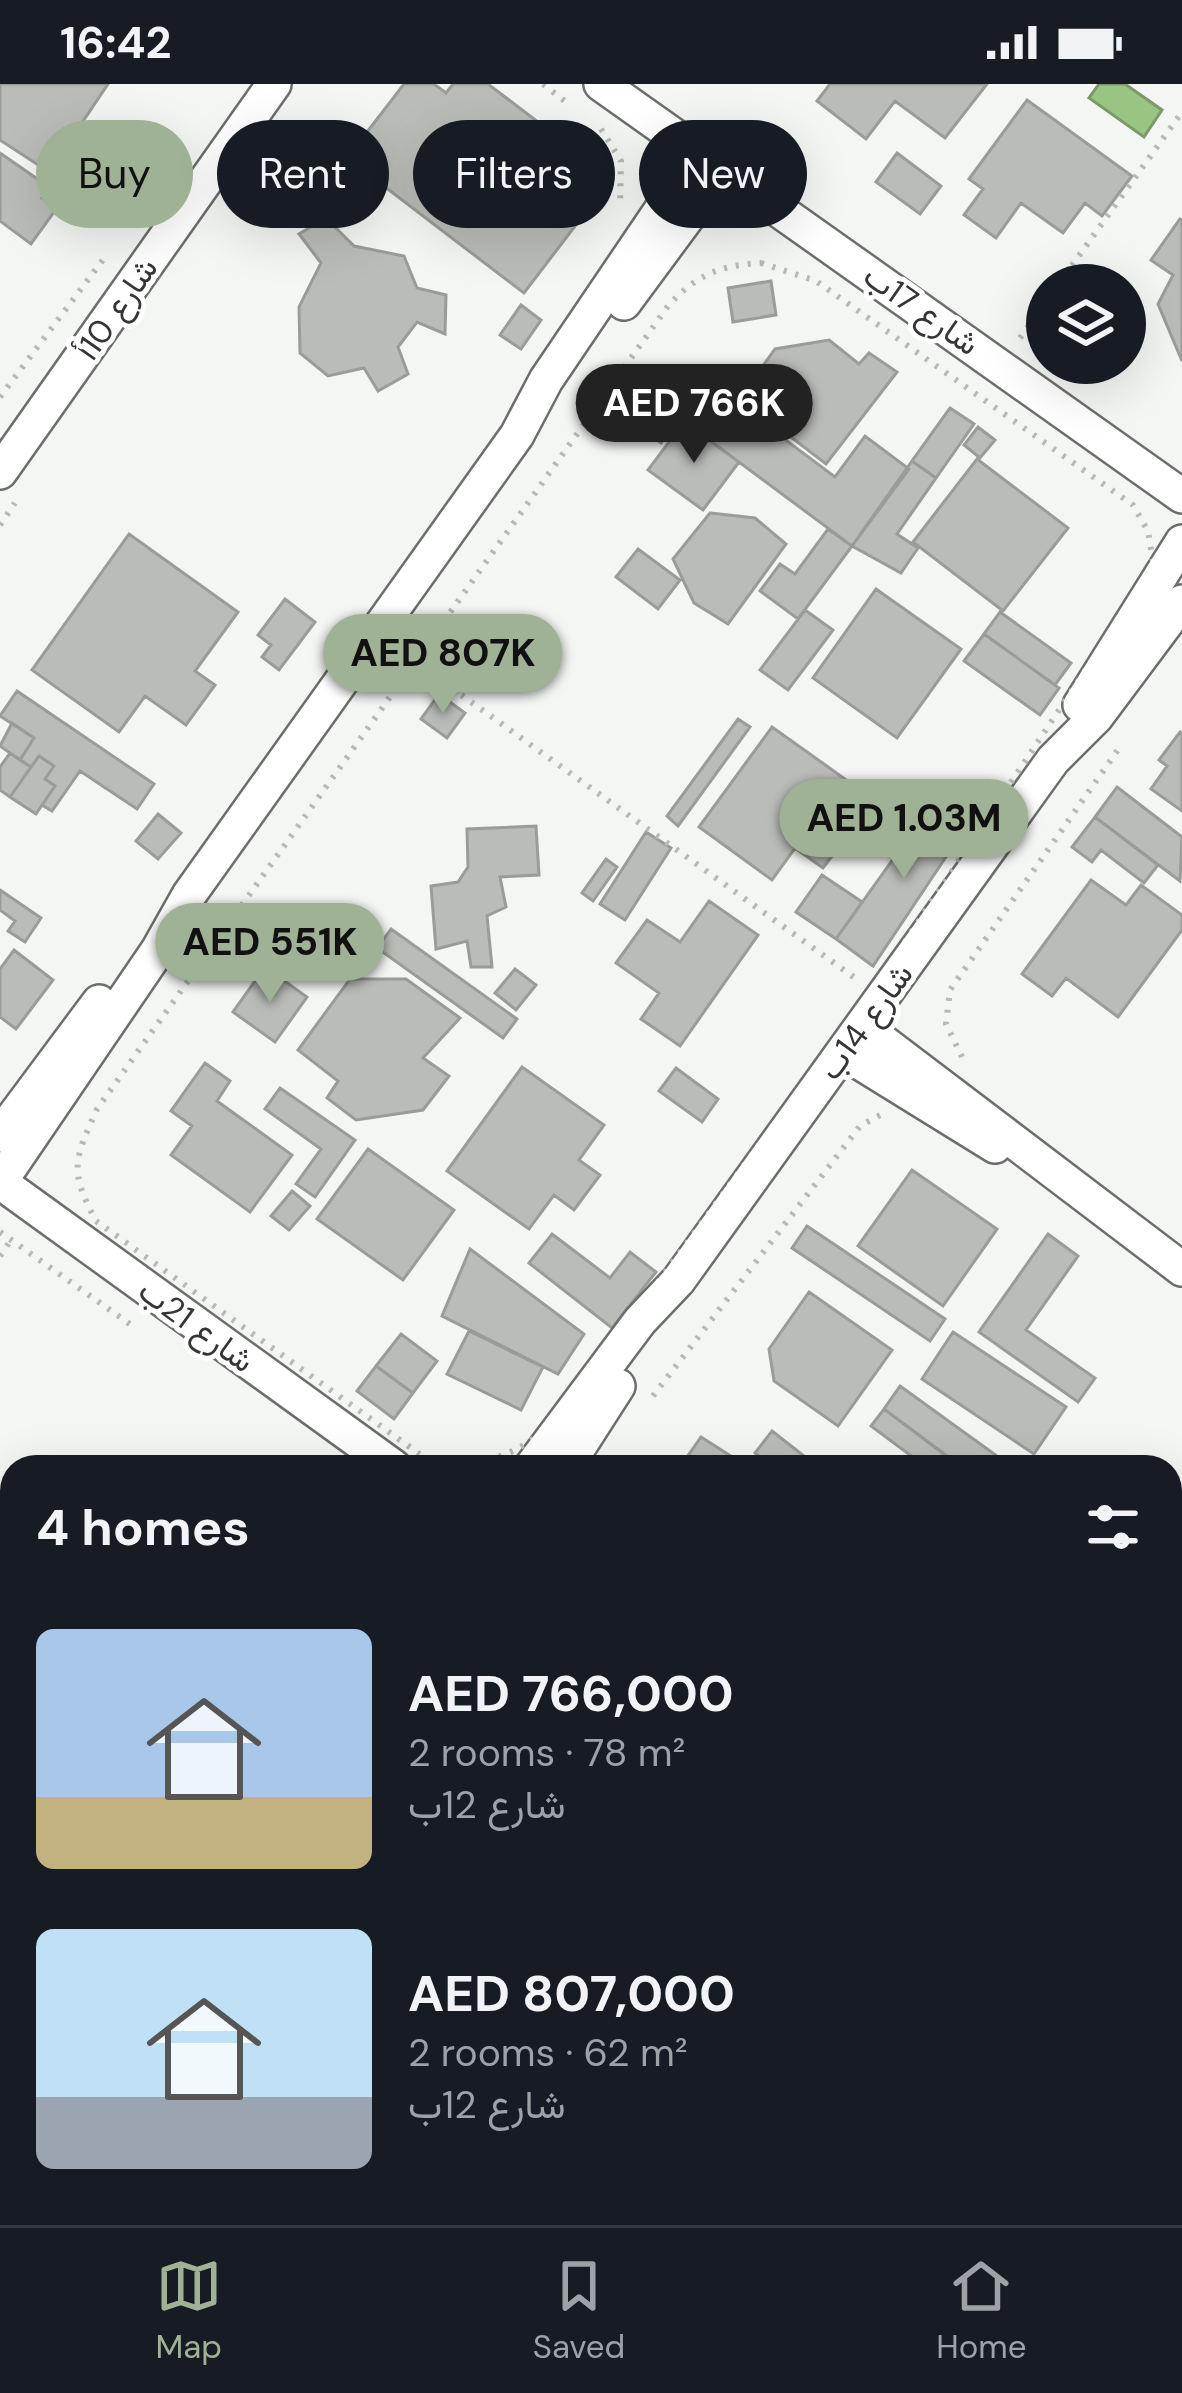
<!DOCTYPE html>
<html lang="en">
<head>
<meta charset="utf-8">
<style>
  body { margin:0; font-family:"DM Sans",Vazirmatn,sans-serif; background:#20242c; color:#f1f3f6; height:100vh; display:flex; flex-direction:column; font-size:45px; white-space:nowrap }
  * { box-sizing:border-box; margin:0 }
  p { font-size:39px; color:#9ea1a6 }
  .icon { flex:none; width:66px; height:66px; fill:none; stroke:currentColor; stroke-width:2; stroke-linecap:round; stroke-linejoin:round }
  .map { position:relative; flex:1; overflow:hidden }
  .drawer { position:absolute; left:0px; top:1371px; width:1182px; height:771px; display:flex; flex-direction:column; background:#171b24; border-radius:36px 36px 0 0; box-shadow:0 12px 48px #0002 }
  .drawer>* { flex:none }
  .hud { position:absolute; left:36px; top:36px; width:1110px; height:108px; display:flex; gap:24px }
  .controls { position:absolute; left:1026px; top:180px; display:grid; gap:24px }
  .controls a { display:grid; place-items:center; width:120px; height:120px; border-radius:50%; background:#171b24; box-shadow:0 12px 48px #0002; font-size:60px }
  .price { position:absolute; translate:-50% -102px; padding:0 27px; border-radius:42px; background:#a0b295; color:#111; font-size:39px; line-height:78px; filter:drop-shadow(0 3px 6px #0008) }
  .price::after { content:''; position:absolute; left:50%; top:72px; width:36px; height:27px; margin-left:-18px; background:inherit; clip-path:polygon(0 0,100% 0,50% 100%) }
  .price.active { background:#222; color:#fff }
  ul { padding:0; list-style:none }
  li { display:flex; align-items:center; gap:36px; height:300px; padding:0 36px }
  li span { display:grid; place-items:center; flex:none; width:336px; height:240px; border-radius:18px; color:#555 }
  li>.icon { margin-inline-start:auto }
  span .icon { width:144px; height:144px; fill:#fffc; stroke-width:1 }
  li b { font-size:51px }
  h2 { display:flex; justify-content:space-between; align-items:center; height:144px; padding:0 36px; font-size:51px }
  .chip { padding:0 42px; border-radius:54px; background:#171b24; box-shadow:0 12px 48px #0002; font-size:42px; line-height:108px }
  .chip.active { background:#a0b295; color:#111 }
  .status { display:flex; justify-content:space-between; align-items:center; height:84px; padding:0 60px; background:#171b24; direction:ltr }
  .status svg { height:33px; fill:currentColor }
  .tabs { display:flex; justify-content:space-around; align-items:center; height:168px; border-top:3px solid #363941; background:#171b24; font-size:33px; color:#9ea1a6 }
  .tabs a { display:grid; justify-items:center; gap:6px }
  .tabs .active { color:#a0b295 }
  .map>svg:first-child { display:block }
  .water { fill:#9ac481; stroke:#7b996a; stroke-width:3 }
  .building { fill:#babcb8; stroke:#9a9c99; stroke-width:3 }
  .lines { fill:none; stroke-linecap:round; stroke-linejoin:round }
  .street-casing { stroke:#6c6e6b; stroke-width:38 }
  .path { stroke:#b6b9b6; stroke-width:6; stroke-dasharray:3 9; stroke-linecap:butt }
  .street { stroke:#fff; stroke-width:33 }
  .labels { text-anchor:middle; stroke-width:10; stroke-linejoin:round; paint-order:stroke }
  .street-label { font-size:33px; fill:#343534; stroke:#fff }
</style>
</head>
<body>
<div class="status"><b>16:42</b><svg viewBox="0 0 49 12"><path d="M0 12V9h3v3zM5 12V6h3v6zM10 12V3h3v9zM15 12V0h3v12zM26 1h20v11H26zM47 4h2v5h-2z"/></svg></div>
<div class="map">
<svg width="1182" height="2141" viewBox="0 0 1182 2141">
  <rect width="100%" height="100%" fill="#f3f6f2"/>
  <path class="water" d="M1099 0H1125L1162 26 1144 53 1089 14Z"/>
  <path class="building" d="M0 0H108L49 88 0 56Z
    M404 0H434L446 9 453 0H488L555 51 544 65 601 108 524 209 347 74Z
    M830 0H987L945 54 895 17 866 55 817 17Z
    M1027 16 1132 92 1102 132 1085 119 1063 149 1021 119 996 154 964 131 983 105 969 95Z
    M0 69 49 103 42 114 57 124 31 160 0 137Z
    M897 69 941 102 920 130 876 98Z
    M326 134 354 162 404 172 417 204 446 211 445 250 417 238 398 263 408 290 378 307 364 284 328 292 300 269 299 223 321 179 299 150Z
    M1180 135 1182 136V277L1158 220 1173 191 1151 176Z
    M771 197 776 231 733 238 728 204Z
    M521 221 541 236 521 265 500 251Z
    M829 256 859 280 869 269 897 288 826 380 740 314 775 265Z
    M736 319 835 393 865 352 909 385 852 462 708 355Z
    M950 324 974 340 936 394 912 377Z
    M666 327 678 337 661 359 648 349Z
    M684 338 739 378 703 426 648 386Z
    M978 343 995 356 980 374 964 361Z
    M977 375 1068 444 1003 527 913 458Z
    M912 377 936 394 897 450 918 464 901 489 852 462Z
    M710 429 755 434 786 460 728 540 694 519 673 475Z
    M828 445 852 462 798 535 760 507 780 480 795 490Z
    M129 450 238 528 195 587 215 601 186 641 145 612 119 648 32 586Z
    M638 465 680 496 658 525 616 493Z
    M876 505 961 565 897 654 813 594Z
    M285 515 315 538 279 586 262 573 271 561 258 551Z
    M805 526 833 546 788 606 760 586Z
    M1000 528 1071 579 1055 601 984 550Z
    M984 550 1059 604 1040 631 964 577Z
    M17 607 154 700 137 725 80 687 52 727 42 721 55 702 45 695 54 682 39 672 31 683 20 676 34 654 0 632Z
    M439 610 465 629 447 654 421 635Z
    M738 635 750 643 678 742 667 732Z
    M12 639 34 654 20 676 0 662Z
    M772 643 845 695 819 731 848 751 823 784 795 764 772 796 699 743Z
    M1180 648 1182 650V727L1151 705 1167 682 1159 676Z
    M10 669 31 683 10 713 0 706V683Z
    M39 672 54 682 45 695 55 702 36 730 10 713Z
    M1117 703 1182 753 1180 797 1095 733Z
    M939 711 972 734 873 882 836 855Z
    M158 730 181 749 158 775 136 757Z
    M1095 733 1158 781 1144 799 1101 766 1092 778 1072 763Z
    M536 742 539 791 500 793 506 823 487 832 492 883H471L467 857 436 865 431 802 458 798 468 783 467 745Z
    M646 748 671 764 625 836 600 820Z
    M606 775 617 783 593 817 582 809Z
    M822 791 862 818 836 855 796 828Z
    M1091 796 1126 821 1141 801 1182 831V846L1118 933 1066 894 1052 912 1022 890Z
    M0 806 41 834 25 858 8 847 15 837 0 826Z
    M709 817 758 851 680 962 641 935 659 909 616 879 647 836 680 858Z
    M391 845 517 935 503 954 377 864Z
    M14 866 53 896 16 945 0 933V885Z
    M265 883 307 913 275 958 233 928Z
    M515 885 536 901 516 926 495 909Z
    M350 895H406L460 934 423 974 449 992 423 1026 356 1036 327 1014 338 997 298 966Z
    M205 979 230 997 217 1017 292 1071 250 1128 171 1071 192 1042 171 1027Z
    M522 983 604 1041 579 1076 600 1091 574 1126 554 1111 529 1145 447 1087Z
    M676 984 718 1015 702 1038 659 1007Z
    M280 1004 355 1056 315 1113 296 1100 321 1065 265 1025Z
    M368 1065 454 1126 403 1196 317 1135Z
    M912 1086 997 1145 943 1222 858 1162Z
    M292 1107 310 1122 289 1146 271 1132Z
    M807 1142 945 1235 930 1257 792 1164Z
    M552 1150 610 1194 630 1168 656 1188 612 1244 529 1179Z
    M1048 1150 1078 1172 1026 1246 1095 1294 1078 1318 979 1248Z
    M470 1165 584 1250 558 1290 442 1232Z
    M809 1208 892 1266 838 1342 774 1297 769 1265Z
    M469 1247 543 1283 521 1326 447 1290Z
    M953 1248 1066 1323 1034 1370 922 1295Z
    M401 1250 437 1277 413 1309 376 1282Z
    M376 1282 413 1309 394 1335 357 1307Z
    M900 1302 997 1372 989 1383H962L884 1325Z
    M884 1325 949 1374 942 1383H926L871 1342Z
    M772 1347 818 1383H773L755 1369Z
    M701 1353 748 1383H680Z
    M1171 1788 1182 1796V1978L1170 1970Z
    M1 2010 12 2017V2130H19L11 2141H0Z
    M1170 2061 1182 2070V2110L1170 2119Z
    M739 2130H829L844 2141H724Z
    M926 2130H1155L1140 2141H940Z"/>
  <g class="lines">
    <g class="street-casing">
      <path id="street" d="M601 0 1182 412
        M624 219 723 85
        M0 388 274 0
        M1080 621 1182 458
        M862 942 1182 1185
        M843 968 995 1062
        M0 1051 99 918
        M394 1383 0 1098 158 866 189 811 517 351 546 296 699 70
        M531 1383 640 1237 678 1197 1053 676 1096 633 1182 518
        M566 1383 618 1302
        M1170 1699 1182 1690
        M0 1893 12 1902
        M337 2130 352 2141
        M600 2141 615 2130"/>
    </g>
    <path class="path" d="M543 0 571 22
      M601 45 621 77 620 122
      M761 179 816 197 1133 421 1148 447 1154 483 873 906 556 1337C509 1377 485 1382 425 1374L96 1137C69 1087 74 1076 97 1025L668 222C696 191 720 181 761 179Z
      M1058 201 1182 28
      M1020 254 1047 216
      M0 313 105 173
      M0 441 15 419
      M403 569 855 894
      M962 973 946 940 950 906 1122 660
      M0 1148 134 1243
      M0 1172 11 1156
      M653 1312 860 1042 882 1030
      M0 1844 12 1852
      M1170 2001 1182 2011
      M279 2130 294 2141
      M396 2130H439
      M534 2130H561
      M654 2141 668 2130"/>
    <use href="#street" class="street"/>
  </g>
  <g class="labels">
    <g class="street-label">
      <text transform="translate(116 224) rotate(-55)" y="12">شارع 10أ</text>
      <text transform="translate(922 225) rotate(35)" y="12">شارع 17ب</text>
      <text transform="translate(865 937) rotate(-54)" y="12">شارع 14ب</text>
      <text transform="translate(197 1241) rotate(36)" y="12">شارع 21ب</text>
    </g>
  </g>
</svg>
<div class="controls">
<a><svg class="icon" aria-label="layers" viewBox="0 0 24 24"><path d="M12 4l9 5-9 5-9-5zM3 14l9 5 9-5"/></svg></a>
</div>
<b class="price active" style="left:694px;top:382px">AED 766K</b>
<b class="price" style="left:443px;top:632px">AED 807K</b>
<b class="price" style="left:904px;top:797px">AED 1.03M</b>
<b class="price" style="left:270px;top:921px">AED 551K</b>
<div class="hud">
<a class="chip active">Buy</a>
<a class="chip">Rent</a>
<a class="chip">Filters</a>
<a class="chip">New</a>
</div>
<section class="drawer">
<h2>4 homes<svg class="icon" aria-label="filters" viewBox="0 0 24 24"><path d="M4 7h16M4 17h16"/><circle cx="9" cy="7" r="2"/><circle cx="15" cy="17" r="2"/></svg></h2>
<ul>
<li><span style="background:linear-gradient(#a9c7e8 70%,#c2b280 0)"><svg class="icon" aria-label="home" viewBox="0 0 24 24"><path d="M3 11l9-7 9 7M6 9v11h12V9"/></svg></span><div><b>AED 766,000</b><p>2 rooms · 78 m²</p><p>شارع 12ب</p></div></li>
<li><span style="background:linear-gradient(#bfe0f5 70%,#9aa5b1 0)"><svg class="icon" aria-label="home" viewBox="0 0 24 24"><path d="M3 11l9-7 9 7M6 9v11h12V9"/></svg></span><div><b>AED 807,000</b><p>2 rooms · 62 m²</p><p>شارع 12ب</p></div></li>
</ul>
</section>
</div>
<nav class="tabs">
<a class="active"><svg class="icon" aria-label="map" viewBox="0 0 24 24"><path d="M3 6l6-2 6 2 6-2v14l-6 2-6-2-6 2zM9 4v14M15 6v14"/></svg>Map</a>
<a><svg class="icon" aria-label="saved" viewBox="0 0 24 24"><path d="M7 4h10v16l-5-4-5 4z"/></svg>Saved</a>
<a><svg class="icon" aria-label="home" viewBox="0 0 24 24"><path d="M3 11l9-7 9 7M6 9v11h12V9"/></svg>Home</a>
</nav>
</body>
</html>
